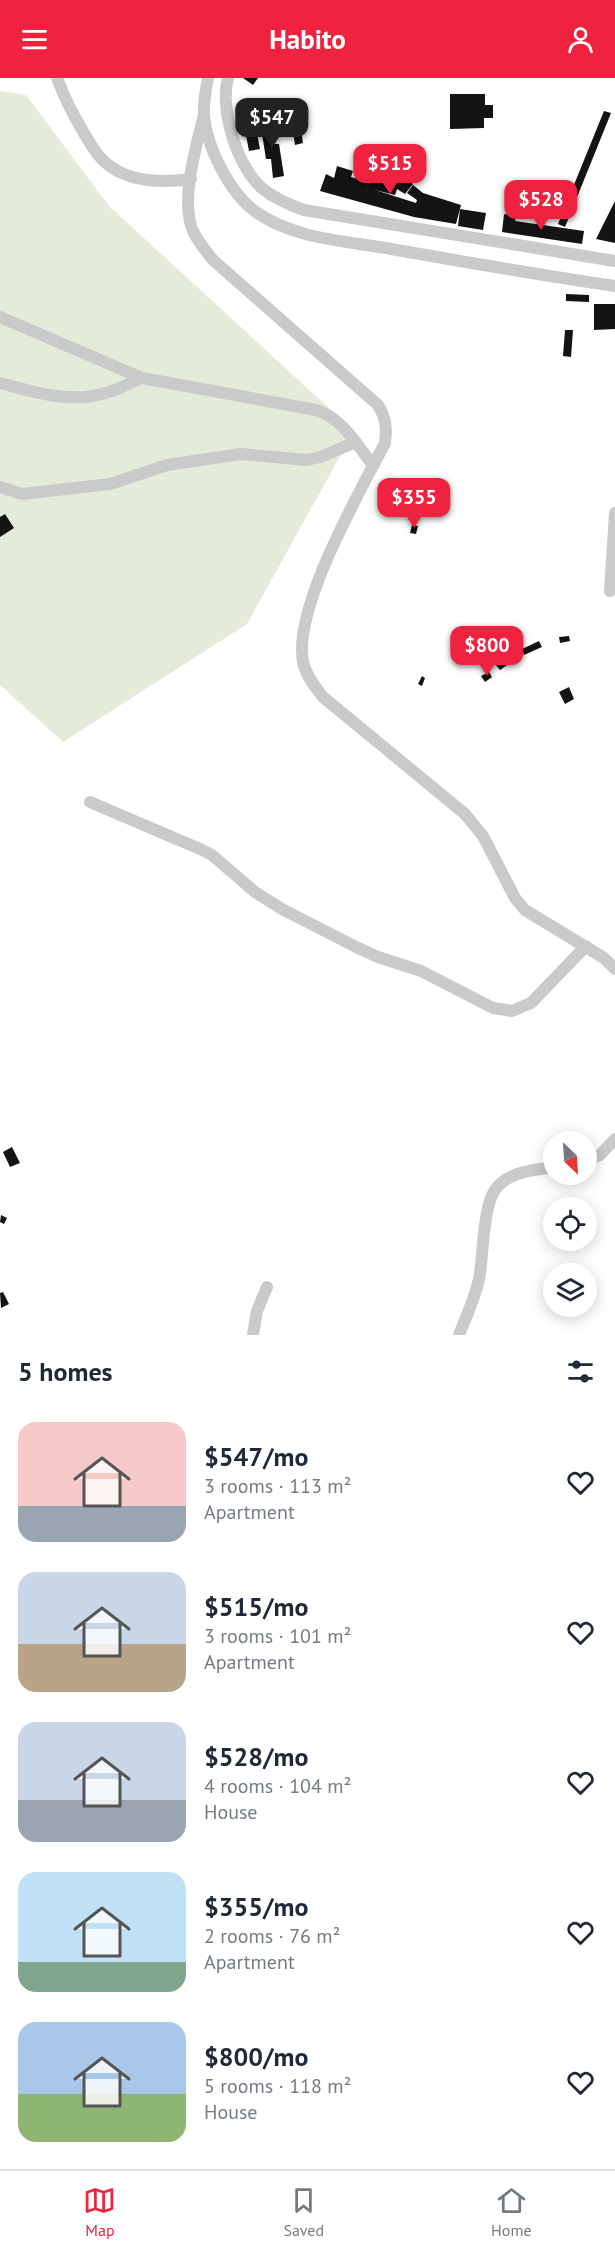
<!DOCTYPE html>
<html lang="en">
<head>
<meta charset="utf-8">
<style>
  body { margin:0; font-family:"PT Sans",sans-serif; background:#f6f6f7; color:#1f2937; height:100vh; display:flex; flex-direction:column; font-size:22px; white-space:nowrap }
  * { box-sizing:border-box; margin:0 }
  p { font-size:20px; color:#747a83 }
  .icon { flex:none; width:33px; height:33px; fill:none; stroke:currentColor; stroke-width:2; stroke-linecap:round; stroke-linejoin:round }
  .map { position:relative; height:1257px; overflow:hidden }
  .sheet { display:flex; flex-direction:column; background:#fff; flex:1 }
  .sheet>* { flex:none }
  .needle { width:39px; rotate:155deg }
  .tools { position:absolute; left:543px; top:1053px; display:grid; gap:12px }
  .tools a { display:grid; place-items:center; width:54px; height:54px; border-radius:50%; background:#fff; box-shadow:0 3px 15px #0003; font-size:30px }
  .price { position:absolute; translate:-50% -51px; padding:0 14px; border-radius:12px; background:#ef233f; color:#fff; font-size:20px; line-height:39px; filter:drop-shadow(0 2px 3px #0008) }
  .price::after { content:''; position:absolute; left:50%; top:36px; width:18px; height:14px; margin-left:-9px; background:inherit; clip-path:polygon(0 0,100% 0,50% 100%) }
  .price.active { background:#222; color:#fff }
  ul { padding:0; list-style:none }
  li { display:flex; align-items:center; gap:18px; height:150px; padding:0 18px }
  li span { display:grid; place-items:center; flex:none; width:168px; height:120px; border-radius:18px; color:#555 }
  li>.icon { margin-inline-start:auto }
  span .icon { width:72px; height:72px; fill:#fffc; stroke-width:1 }
  li b { font-size:26px }
  h2 { display:flex; justify-content:space-between; align-items:center; height:72px; padding:0 18px; font-size:26px }
  header { display:flex; justify-content:space-between; align-items:center; height:78px; padding:0 18px; background:#ef233f; color:#fff; font-size:27px; font-weight:700 }
  .tabs { display:flex; justify-content:space-around; align-items:center; height:84px; border-top:2px solid #e0e1e3; background:#fff; font-size:16px; color:#747a83 }
  .tabs a { display:grid; justify-items:center; gap:3px }
  .tabs .active { color:#ef233f }
  .map>svg:first-child { display:block }
  .green { fill:#e4ecd9 }
  .building { fill:#141414 }
  .lines { fill:none; stroke-linecap:round; stroke-linejoin:round }
  .street { stroke:#cacaca; stroke-width:12 }
</style>
</head>
<body>
<header><svg class="icon" aria-label="menu" viewBox="0 0 24 24"><path d="M4 6h16M4 12h16M4 18h16"/></svg>Habito<svg class="icon" aria-label="person" viewBox="0 0 24 24"><circle cx="12" cy="8" r="4"/><path d="M4 21q1-7 8-7t8 7"/></svg></header>
<div class="map">
<svg width="615" height="1257" viewBox="0 0 615 1257">
  <rect width="100%" height="100%" fill="#fff"/>
  <path class="green" d="M0 13 26 17 109 128 354 353 247 546 63 664 0 607Z"/>
  <path class="building" d="M243 0H258L253 7Z
    M450 16H485V27H493V40H484V50L450 51Z
    M272 20 282 26 278 33 268 27Z
    M604 33 611 35 565 149 558 146Z
    M271 41 274 66H279L284 98 273 100 271 81H266L260 43Z
    M255 45 260 71 249 73 244 47Z
    M300 45 302 50 294 53 292 47Z
    M301 53 303 65 295 67 293 54Z
    M362 87 373 90 367 110 372 96 385 101 394 91 413 106 405 116 397 111 395 117 375 112 416 125 417 122 407 115 413 107 423 115 461 127 456 146 414 139 320 113 326 96 334 100 337 88 353 93 351 99 358 101Z
    M615 123V165L596 161Z
    M460 131 486 135 483 152 458 148Z
    M504 136 516 138 515 143 584 153 582 166 502 154Z
    M566 216 589 217V224L566 223Z
    M594 226H615V251L594 252Z
    M565 252H573L571 279 563 278Z
    M5 436 14 450 0 459V439Z
    M412 447 418 448 416 456 410 455Z
    M569 558 570 563 560 565 559 559Z
    M539 563 542 569 524 577 522 571Z
    M506 580 510 585 500 592 496 587Z
    M489 594 492 599 485 604 481 598Z
    M422 598 425 600 422 608 418 606Z
    M569 609 574 621 565 626 559 614Z
    M12 1069 20 1085 10 1089 3 1074Z
    M1 1137 7 1140 4 1146 0 1144Z
    M3 1214 9 1226 1 1230 0 1215Z"/>
  <g class="lines">
    <path class="street" d="M57 0C64 19 73 37 84 55 90 65 96 77 106 85 129 105 162 105 191 101
      M208 0C206 12 203 24 204 36 206 68 230 116 256 134 294 161 346 163 391 171 465 184 540 197 615 208
      M228 0C219 31 238 91 263 111 275 121 290 127 304 132L615 183
      M204 37C196 69 179 125 194 155 199 165 206 173 213 182L378 327C386 340 387 350 385 365 360 414 289 536 304 588 308 600 315 609 323 619L465 736 483 758 515 820 525 832 604 880 615 891
      M0 239 142 300 316 332C342 340 357 366 373 388
      M0 305C32 314 69 325 102 316 116 313 129 305 142 300
      M0 409 22 416 110 406 167 387 241 376 307 382 320 379 356 364
      M610 513 615 435
      M90 724 200 771 212 777 255 814 282 831 356 869 378 879 421 893 493 930 512 933 531 925 586 868
      M586 1083 600 1077 615 1061
      M253 1257 257 1233 267 1209
      M459 1257C466 1239 475 1220 479 1201 484 1177 482 1124 498 1108 512 1093 535 1092 554 1089"/>
  </g>
</svg>
<div class="tools">
<a><svg class="needle" viewBox="-14 -14 28 28"><path d="M0-13l5 13h-10z" fill="#e53935"/><path d="M0 13l5-13h-10z" fill="#747a83"/></svg></a>
<a><svg class="icon" aria-label="locate" viewBox="0 0 24 24"><circle cx="12" cy="12" r="6"/><path d="M12 2v4M12 18v4M2 12h4M18 12h4"/></svg></a>
<a><svg class="icon" aria-label="layers" viewBox="0 0 24 24"><path d="M12 4l9 5-9 5-9-5zM3 14l9 5 9-5"/></svg></a>
</div>
<b class="price active" style="left:272px;top:71px">$547</b>
<b class="price" style="left:390px;top:117px">$515</b>
<b class="price" style="left:541px;top:153px">$528</b>
<b class="price" style="left:414px;top:451px">$355</b>
<b class="price" style="left:487px;top:599px">$800</b>
</div>
<section class="sheet">
<h2>5 homes<svg class="icon" aria-label="filters" viewBox="0 0 24 24"><path d="M4 7h16M4 17h16"/><circle cx="9" cy="7" r="2"/><circle cx="15" cy="17" r="2"/></svg></h2>
<ul>
<li><span style="background:linear-gradient(#f6c9c9 70%,#9aa5b1 0)"><svg class="icon" aria-label="home" viewBox="0 0 24 24"><path d="M3 11l9-7 9 7M6 9v11h12V9"/></svg></span><div><b>$547/mo</b><p>3 rooms · 113 m²</p><p>Apartment</p></div><svg class="icon" aria-label="heart" viewBox="0 0 24 24"><path d="M12 20l-8-8c-3-5 5-10 8-4 3-6 11-1 8 4z"/></svg></li>
<li><span style="background:linear-gradient(#c9d6e8 60%,#b9a48a 0)"><svg class="icon" aria-label="home" viewBox="0 0 24 24"><path d="M3 11l9-7 9 7M6 9v11h12V9"/></svg></span><div><b>$515/mo</b><p>3 rooms · 101 m²</p><p>Apartment</p></div><svg class="icon" aria-label="heart" viewBox="0 0 24 24"><path d="M12 20l-8-8c-3-5 5-10 8-4 3-6 11-1 8 4z"/></svg></li>
<li><span style="background:linear-gradient(#c9d6e8 65%,#9aa5b1 0)"><svg class="icon" aria-label="home" viewBox="0 0 24 24"><path d="M3 11l9-7 9 7M6 9v11h12V9"/></svg></span><div><b>$528/mo</b><p>4 rooms · 104 m²</p><p>House</p></div><svg class="icon" aria-label="heart" viewBox="0 0 24 24"><path d="M12 20l-8-8c-3-5 5-10 8-4 3-6 11-1 8 4z"/></svg></li>
<li><span style="background:linear-gradient(#bfe0f5 75%,#7fa58c 0)"><svg class="icon" aria-label="home" viewBox="0 0 24 24"><path d="M3 11l9-7 9 7M6 9v11h12V9"/></svg></span><div><b>$355/mo</b><p>2 rooms · 76 m²</p><p>Apartment</p></div><svg class="icon" aria-label="heart" viewBox="0 0 24 24"><path d="M12 20l-8-8c-3-5 5-10 8-4 3-6 11-1 8 4z"/></svg></li>
<li><span style="background:linear-gradient(#a9c7e8 60%,#8fb573 0)"><svg class="icon" aria-label="home" viewBox="0 0 24 24"><path d="M3 11l9-7 9 7M6 9v11h12V9"/></svg></span><div><b>$800/mo</b><p>5 rooms · 118 m²</p><p>House</p></div><svg class="icon" aria-label="heart" viewBox="0 0 24 24"><path d="M12 20l-8-8c-3-5 5-10 8-4 3-6 11-1 8 4z"/></svg></li>
</ul>
</section>
<nav class="tabs">
<a class="active"><svg class="icon" aria-label="map" viewBox="0 0 24 24"><path d="M3 6l6-2 6 2 6-2v14l-6 2-6-2-6 2zM9 4v14M15 6v14"/></svg>Map</a>
<a><svg class="icon" aria-label="saved" viewBox="0 0 24 24"><path d="M7 4h10v16l-5-4-5 4z"/></svg>Saved</a>
<a><svg class="icon" aria-label="home" viewBox="0 0 24 24"><path d="M3 11l9-7 9 7M6 9v11h12V9"/></svg>Home</a>
</nav>
</body>
</html>
